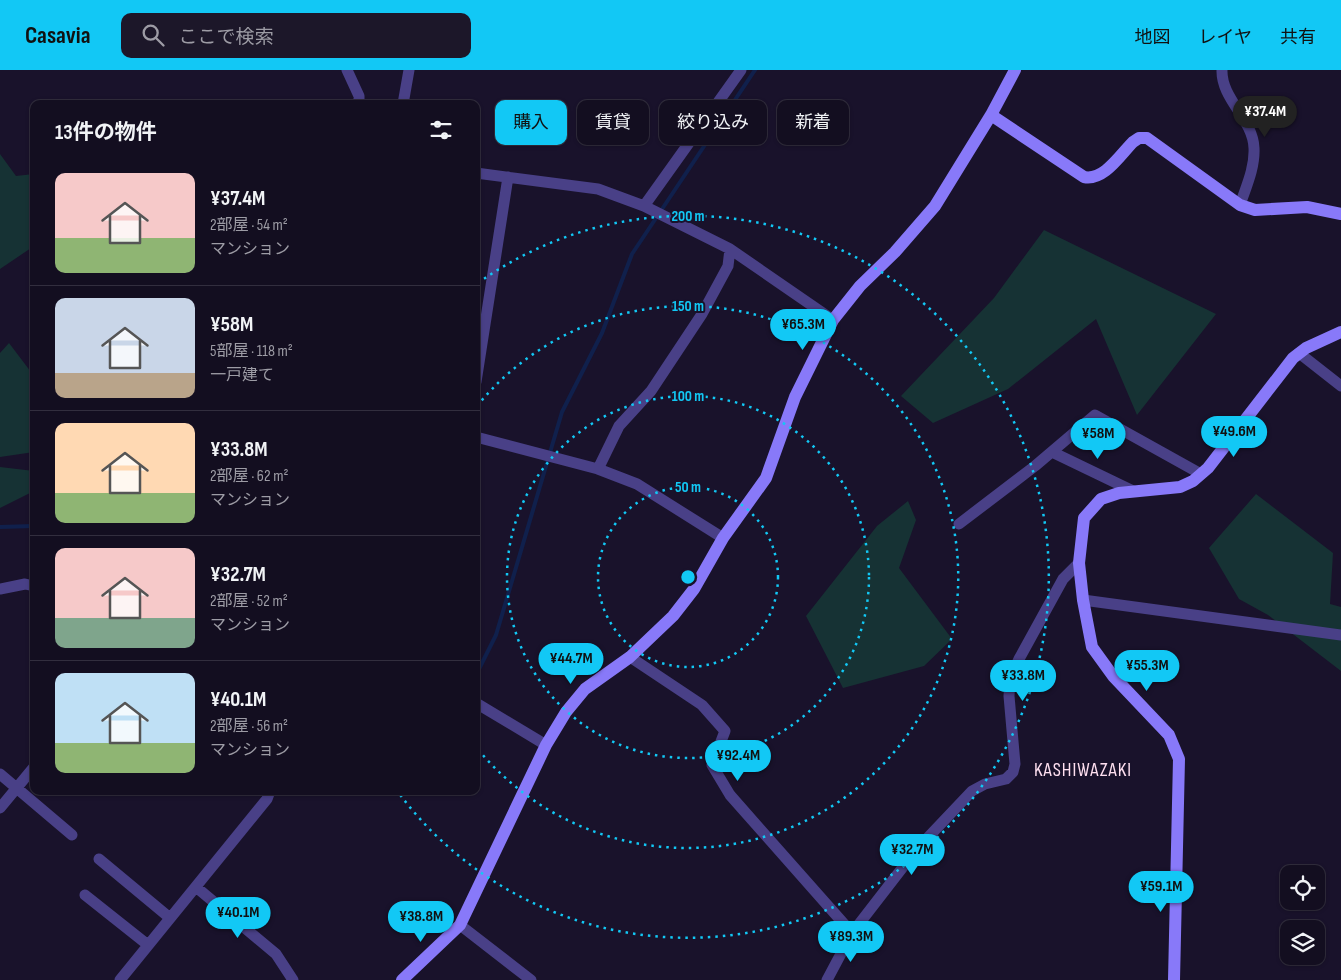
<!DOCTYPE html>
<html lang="ja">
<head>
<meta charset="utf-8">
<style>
  body { margin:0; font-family:"Sofia Sans Condensed","Noto Sans JP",sans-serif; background:#1c1729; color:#f1f3f6; height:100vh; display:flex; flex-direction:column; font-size:19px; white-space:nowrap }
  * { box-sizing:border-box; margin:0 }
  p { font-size:16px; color:#9d9ca5 }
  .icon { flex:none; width:28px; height:28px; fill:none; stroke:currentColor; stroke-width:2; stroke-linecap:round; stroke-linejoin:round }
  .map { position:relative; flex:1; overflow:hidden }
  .side { position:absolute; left:30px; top:30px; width:450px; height:695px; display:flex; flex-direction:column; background:#130e20; border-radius:10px; box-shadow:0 1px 4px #0004,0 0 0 1px #322e3e }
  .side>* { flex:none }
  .guide { position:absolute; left:495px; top:30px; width:475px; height:45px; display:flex; gap:10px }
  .fabs { position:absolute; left:1280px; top:795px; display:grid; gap:10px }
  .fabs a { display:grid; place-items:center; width:45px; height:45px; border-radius:10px; background:#130e20; box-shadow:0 1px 4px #0004,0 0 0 1px #322e3e; font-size:25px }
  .price { position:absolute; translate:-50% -42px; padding:0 11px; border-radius:18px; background:#12c8f5; color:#111; font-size:16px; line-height:32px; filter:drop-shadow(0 1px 2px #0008) }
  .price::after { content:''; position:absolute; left:50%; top:30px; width:15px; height:11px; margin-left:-8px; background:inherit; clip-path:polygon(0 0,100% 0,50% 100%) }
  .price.on { background:#222; color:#fff }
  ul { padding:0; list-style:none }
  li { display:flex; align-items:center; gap:15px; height:125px; padding:0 25px }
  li+li { border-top:1px solid #322e3e }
  li span { display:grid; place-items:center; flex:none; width:140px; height:100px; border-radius:10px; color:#555 }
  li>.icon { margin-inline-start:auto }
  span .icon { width:60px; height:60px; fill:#fffc; stroke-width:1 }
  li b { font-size:21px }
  h2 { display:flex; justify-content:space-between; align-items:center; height:60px; padding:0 25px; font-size:21px }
  .pill { padding:0 18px; border-radius:10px; background:#130e20; box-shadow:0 1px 4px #0004,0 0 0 1px #322e3e; font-size:18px; line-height:45px }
  .pill.on { background:#12c8f5; color:#111 }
  header { display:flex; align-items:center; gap:30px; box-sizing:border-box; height:70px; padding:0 25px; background:#12c8f5; color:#111 }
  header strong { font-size:24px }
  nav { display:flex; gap:28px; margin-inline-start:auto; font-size:18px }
  .search { width:350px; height:45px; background:#1c1729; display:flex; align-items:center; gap:12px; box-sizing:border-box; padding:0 18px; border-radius:10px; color:#9d9ca5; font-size:19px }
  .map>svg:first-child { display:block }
  .green { fill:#163234 }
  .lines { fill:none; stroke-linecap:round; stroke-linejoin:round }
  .stream { stroke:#10204c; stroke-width:4 }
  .street { stroke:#494087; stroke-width:11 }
  .secondary { stroke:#8879f9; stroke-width:12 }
  .ring { fill:none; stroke:#12c8f5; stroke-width:2.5; stroke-dasharray:2.5 5 }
  .labels { text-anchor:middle; stroke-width:4; stroke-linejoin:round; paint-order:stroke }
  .quarter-label { font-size:19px; letter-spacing:1px; fill:#fedff0; stroke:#19122b }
  .centre { fill:#12c8f5; stroke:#19122b; stroke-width:2.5 }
  .ring-label { font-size:15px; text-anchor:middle; font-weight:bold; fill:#12c8f5; stroke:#19122b; stroke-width:4; stroke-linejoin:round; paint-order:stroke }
</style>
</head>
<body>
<header>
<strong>Casavia</strong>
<div class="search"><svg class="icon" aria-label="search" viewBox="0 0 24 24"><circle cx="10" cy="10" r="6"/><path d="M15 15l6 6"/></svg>ここで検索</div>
<nav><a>地図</a><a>レイヤ</a><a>共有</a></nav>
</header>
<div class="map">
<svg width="1341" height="910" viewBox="0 0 1341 910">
  <rect width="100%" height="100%" fill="#19122b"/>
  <path class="green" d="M0 84 16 106 34 104V176L0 199Z
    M1044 160 1216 244 1137 345 1096 249 1008 319 933 353 901 326 994 228Z
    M9 273 34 306V382L0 387V283Z
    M0 397 34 401V421L0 438Z
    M1256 424 1333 483 1330 534 1341 537V601L1268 545 1239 529 1209 478Z
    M908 431 916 450 899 498 952 569 924 596 843 618 806 546 877 456Z"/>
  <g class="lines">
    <path class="stream" d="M0 457 34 456
      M476 605 496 565 562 342 602 263 632 184 755 0"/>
    <path class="street" d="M347 0 359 26V34
      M1222 0C1221 29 1253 49 1254 78 1255 98 1246 117 1240 135
      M403 34 409 0
      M476 103 598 119 644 136 730 179 833 250
      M644 136 741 0
      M1299 283 1341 316
      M476 312 508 107
      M476 367 598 399 637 414 723 468
      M1052 382 1133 421
      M598 399 619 356 651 321 702 244 728 196 730 179
      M959 454 1035 396 1095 345 1201 404
      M0 519 25 514 34 516
      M1083 530 1341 565
      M630 587 702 635 725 661 712 695 730 725 852 863
      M476 633 546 675
      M0 704 72 765
      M0 738 34 697
      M99 789 170 848
      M196 817 276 884 293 910
      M85 825 148 875
      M460 855 531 910
      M120 910 267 729 270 721
      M827 910 852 863 917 779 972 721 985 714 1006 709 1013 702 1015 694 1009 626 1010 610 1019 589 1063 509 1079 493"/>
    <path class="secondary" d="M991 45 1084 107C1104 111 1120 85 1133 72L1139 68H1147L1240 135 1255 140 1307 137 1341 144
      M402 910 460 855 546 675 566 642 585 619 630 587 673 546 694 519 723 468 766 408 795 327 833 250 860 216 895 182 935 136 991 45 1015 0
      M1174 910 1179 689 1169 665 1113 606 1092 577 1083 530 1079 493 1084 448 1101 429 1119 423 1180 417 1193 411 1208 398 1293 288 1306 278 1341 262"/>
  </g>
  <g class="ring">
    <circle cx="688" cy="507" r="90"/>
    <circle cx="688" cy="507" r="181"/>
    <path d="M477 336A271 271 0 1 1 477 678"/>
    <path d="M478 213A361 361 0 1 1 398 722"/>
  </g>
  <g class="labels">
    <g class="quarter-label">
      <text x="1083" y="706">KASHIWAZAKI</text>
    </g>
  </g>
  <circle cx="688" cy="507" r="8" class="centre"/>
  <g class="ring-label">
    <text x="688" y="151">200 m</text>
    <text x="688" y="241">150 m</text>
    <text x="688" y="331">100 m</text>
    <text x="688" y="422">50 m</text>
  </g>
</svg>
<div class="fabs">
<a><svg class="icon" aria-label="locate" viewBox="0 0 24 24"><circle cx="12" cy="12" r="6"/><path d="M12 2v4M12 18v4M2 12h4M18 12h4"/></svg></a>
<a><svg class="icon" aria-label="layers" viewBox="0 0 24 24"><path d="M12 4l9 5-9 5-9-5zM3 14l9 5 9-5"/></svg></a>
</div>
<b class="price on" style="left:1265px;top:68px">¥37.4M</b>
<b class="price" style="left:803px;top:281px">¥65.3M</b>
<b class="price" style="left:1234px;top:388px">¥49.6M</b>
<b class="price" style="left:1098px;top:390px">¥58M</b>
<b class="price" style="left:571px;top:615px">¥44.7M</b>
<b class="price" style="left:1147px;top:622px">¥55.3M</b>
<b class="price" style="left:1023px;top:632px">¥33.8M</b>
<b class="price" style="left:738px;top:712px">¥92.4M</b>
<b class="price" style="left:912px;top:806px">¥32.7M</b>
<b class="price" style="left:1161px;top:843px">¥59.1M</b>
<b class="price" style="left:238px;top:869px">¥40.1M</b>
<b class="price" style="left:421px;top:873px">¥38.8M</b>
<b class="price" style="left:851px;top:893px">¥89.3M</b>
<div class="guide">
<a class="pill on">購入</a>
<a class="pill">賃貸</a>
<a class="pill">絞り込み</a>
<a class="pill">新着</a>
</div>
<section class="side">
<h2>13件の物件<svg class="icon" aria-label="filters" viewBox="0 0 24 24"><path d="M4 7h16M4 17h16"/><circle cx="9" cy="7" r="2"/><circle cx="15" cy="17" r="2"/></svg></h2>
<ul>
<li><span style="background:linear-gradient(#f6c9c9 65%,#8fb573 0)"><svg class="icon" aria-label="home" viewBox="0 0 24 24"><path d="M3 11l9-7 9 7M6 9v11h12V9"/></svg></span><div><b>¥37.4M</b><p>2部屋 · 54 m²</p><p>マンション</p></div></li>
<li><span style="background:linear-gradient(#c9d6e8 75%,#b9a48a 0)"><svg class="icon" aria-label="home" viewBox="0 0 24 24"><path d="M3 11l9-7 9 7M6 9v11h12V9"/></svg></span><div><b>¥58M</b><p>5部屋 · 118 m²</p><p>一戸建て</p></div></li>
<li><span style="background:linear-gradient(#ffd9b3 70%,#8fb573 0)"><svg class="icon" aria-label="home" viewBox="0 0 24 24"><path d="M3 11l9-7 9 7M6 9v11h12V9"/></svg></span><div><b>¥33.8M</b><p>2部屋 · 62 m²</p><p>マンション</p></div></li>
<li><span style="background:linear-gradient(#f6c9c9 70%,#7fa58c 0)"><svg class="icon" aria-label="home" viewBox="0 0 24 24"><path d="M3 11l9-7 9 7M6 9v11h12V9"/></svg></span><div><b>¥32.7M</b><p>2部屋 · 52 m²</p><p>マンション</p></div></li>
<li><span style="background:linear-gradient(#bfe0f5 70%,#8fb573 0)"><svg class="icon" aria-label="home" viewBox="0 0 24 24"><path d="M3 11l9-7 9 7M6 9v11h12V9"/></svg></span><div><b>¥40.1M</b><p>2部屋 · 56 m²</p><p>マンション</p></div></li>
</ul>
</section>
</div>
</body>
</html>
